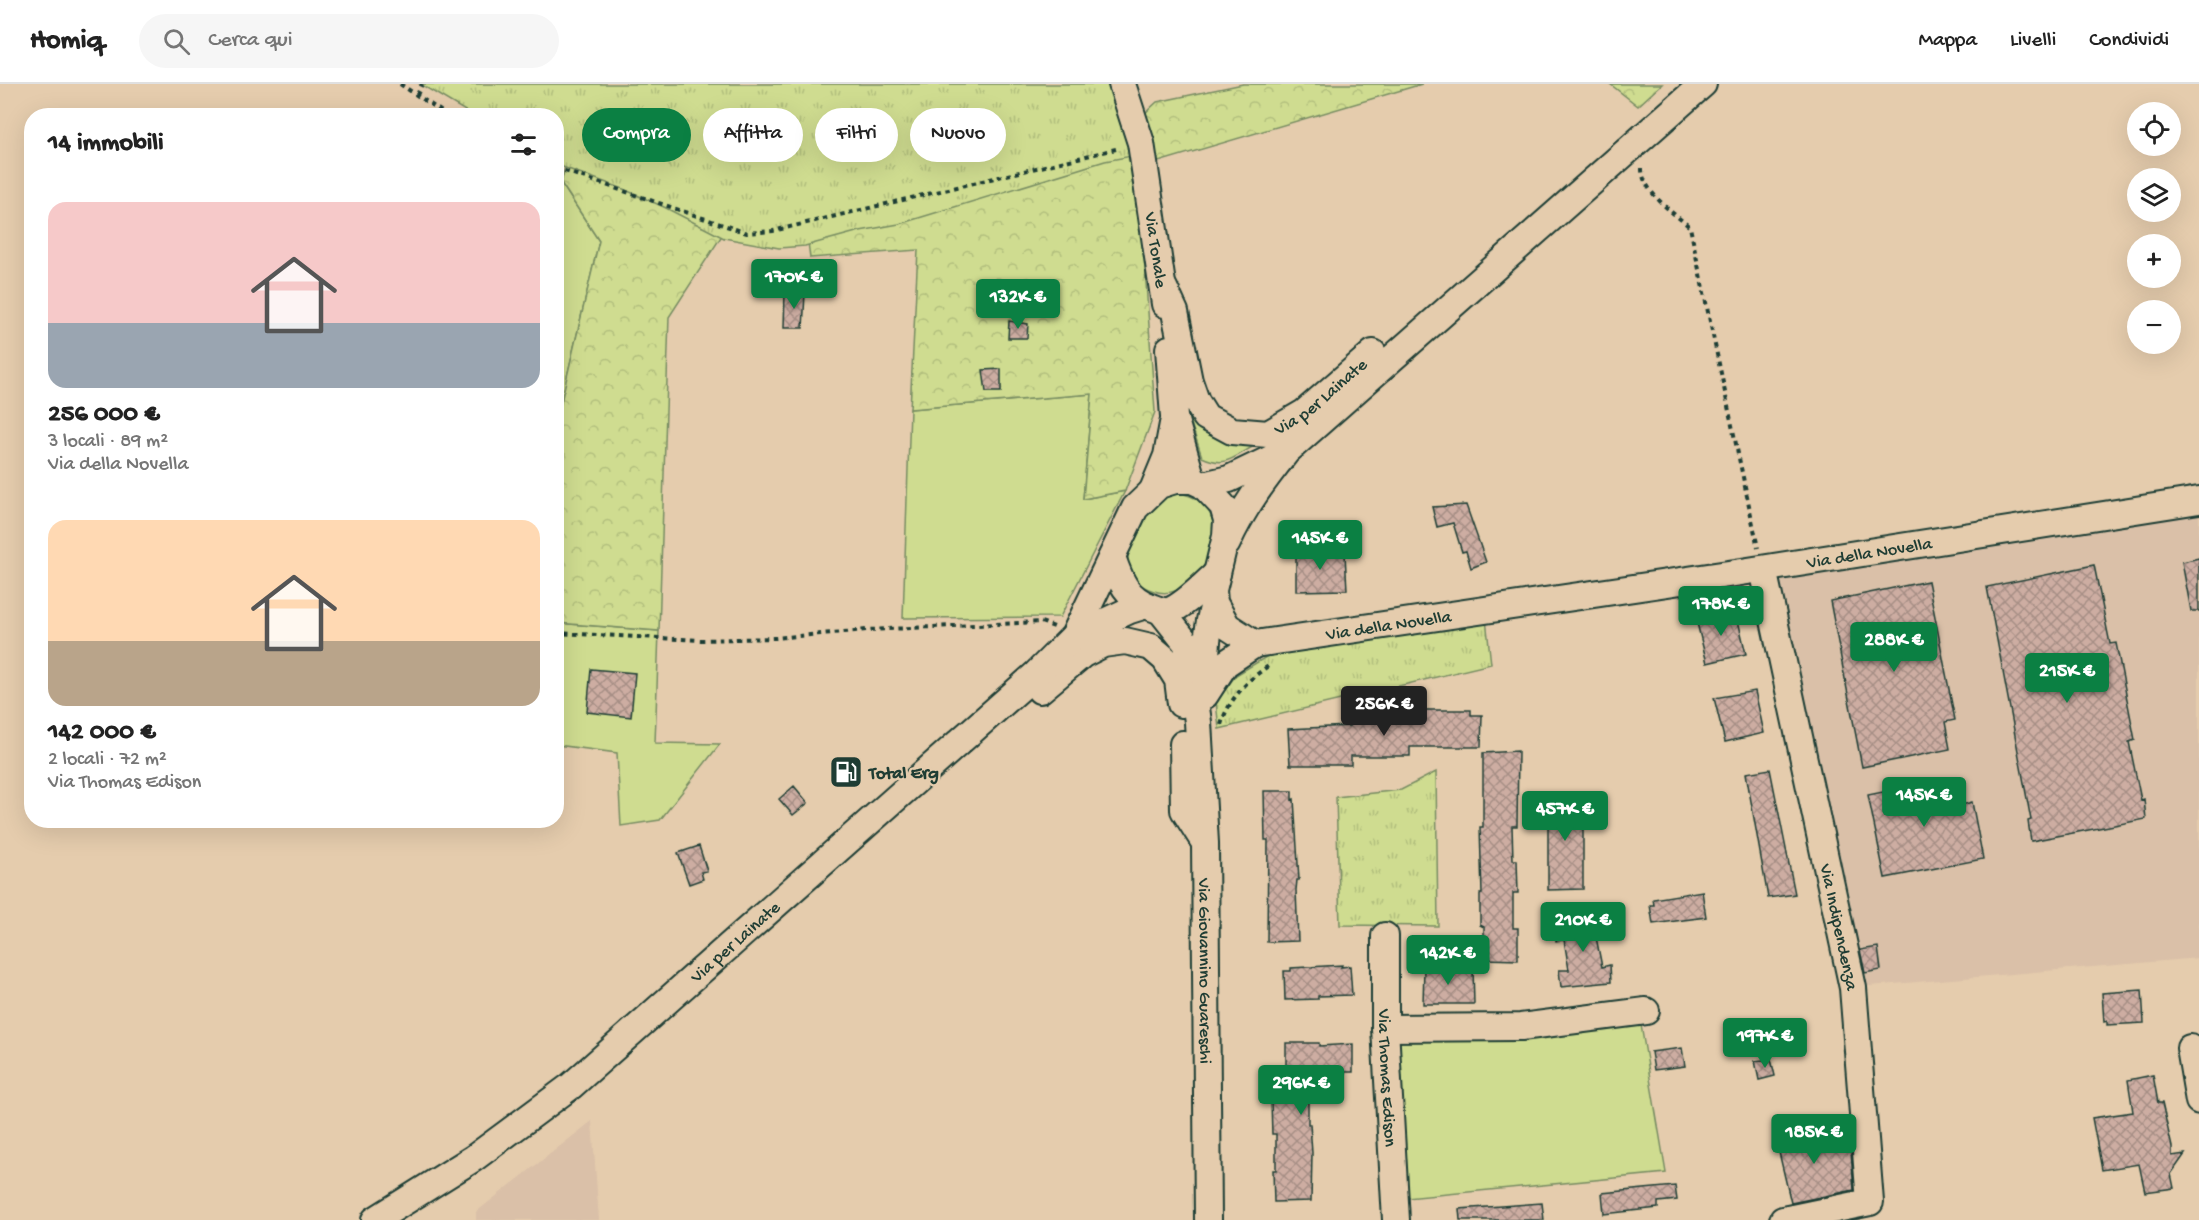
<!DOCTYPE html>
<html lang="it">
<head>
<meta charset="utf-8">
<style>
  body { margin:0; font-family:"Gochi Hand",sans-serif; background:#f6f6f6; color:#222; height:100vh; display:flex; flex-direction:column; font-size:22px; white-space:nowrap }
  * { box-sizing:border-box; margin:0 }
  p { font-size:20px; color:#767676 }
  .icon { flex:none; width:33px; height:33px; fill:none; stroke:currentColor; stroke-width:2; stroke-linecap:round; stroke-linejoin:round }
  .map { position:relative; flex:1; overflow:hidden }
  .drawer { position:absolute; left:24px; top:24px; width:540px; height:720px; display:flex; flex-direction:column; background:#fff; border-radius:24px; box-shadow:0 6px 24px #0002 }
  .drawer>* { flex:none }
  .hud { position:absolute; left:582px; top:24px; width:570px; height:54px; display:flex; gap:12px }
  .buttons { position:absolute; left:2127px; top:18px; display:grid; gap:12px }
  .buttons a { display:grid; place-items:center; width:54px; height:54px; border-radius:50%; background:#fff; box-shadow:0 6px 24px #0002; font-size:30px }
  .price { position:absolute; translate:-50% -51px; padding:0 14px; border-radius:6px; background:#0b8043; color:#fff; font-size:20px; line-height:39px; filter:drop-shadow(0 2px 3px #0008) }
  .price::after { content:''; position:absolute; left:50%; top:36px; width:18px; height:14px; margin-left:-9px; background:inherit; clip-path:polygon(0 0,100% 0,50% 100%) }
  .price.active { background:#222; color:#fff }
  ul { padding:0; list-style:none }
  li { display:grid; align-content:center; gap:12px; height:318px; padding:0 24px }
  li span { display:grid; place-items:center; height:186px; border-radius:18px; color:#555 }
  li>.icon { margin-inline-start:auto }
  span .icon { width:108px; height:108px; fill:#fffc; stroke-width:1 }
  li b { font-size:26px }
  h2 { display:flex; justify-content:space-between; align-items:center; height:72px; padding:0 24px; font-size:26px }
  .tag { padding:0 21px; border-radius:27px; background:#fff; box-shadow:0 6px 24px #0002; font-size:21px; line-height:54px }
  .tag.active { background:#0b8043; color:#fff }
  header { display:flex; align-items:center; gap:36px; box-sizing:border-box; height:84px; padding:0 30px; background:#fff; border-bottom:2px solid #e0e0e0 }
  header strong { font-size:28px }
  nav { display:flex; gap:33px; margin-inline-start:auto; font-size:21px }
  .search { width:420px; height:54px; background:#f6f6f6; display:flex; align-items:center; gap:15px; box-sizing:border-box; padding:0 21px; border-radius:33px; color:#767676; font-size:22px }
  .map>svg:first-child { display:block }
  .built { fill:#dac0a8 }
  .grass { fill:#cfdc90; stroke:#778c62; stroke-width:1.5 }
  .forest { fill:url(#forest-crowns); stroke:#778c62; stroke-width:1.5 }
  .park { fill:url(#park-tufts); stroke:#778c62; stroke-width:1.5 }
  .building { fill:url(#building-cross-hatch); stroke:#1f3d34; stroke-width:1.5 }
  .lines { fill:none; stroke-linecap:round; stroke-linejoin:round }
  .minor-casing { stroke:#1f3d34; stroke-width:30 }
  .path { stroke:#1f3d34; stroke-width:4; stroke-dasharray:4.5 4.5; stroke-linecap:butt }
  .minor { stroke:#e5ccad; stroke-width:26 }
  .labels { text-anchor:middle; stroke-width:4.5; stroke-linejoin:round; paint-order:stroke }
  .street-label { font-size:18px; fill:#1f3d34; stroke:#e5ccad }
  .poi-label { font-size:18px; font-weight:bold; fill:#1f3d34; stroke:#e5ccad; text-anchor:start }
</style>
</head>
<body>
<header>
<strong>Homiq</strong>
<div class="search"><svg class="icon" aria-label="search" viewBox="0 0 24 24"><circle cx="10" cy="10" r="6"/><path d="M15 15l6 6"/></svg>Cerca qui</div>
<nav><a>Mappa</a><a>Livelli</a><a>Condividi</a></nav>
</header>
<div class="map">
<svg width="2199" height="1136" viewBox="0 0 2199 1136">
  <defs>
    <pattern id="forest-crowns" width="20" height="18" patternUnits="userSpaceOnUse" patternTransform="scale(1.5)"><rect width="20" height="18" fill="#cfdc90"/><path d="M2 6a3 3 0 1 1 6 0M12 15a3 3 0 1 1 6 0" fill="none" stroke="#b1be7d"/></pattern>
    <pattern id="park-tufts" width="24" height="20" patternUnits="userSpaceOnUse" patternTransform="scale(1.5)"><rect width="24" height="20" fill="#cfdc90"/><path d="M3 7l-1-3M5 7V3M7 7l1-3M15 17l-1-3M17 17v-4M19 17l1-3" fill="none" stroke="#b1be7d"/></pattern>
    <pattern id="building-cross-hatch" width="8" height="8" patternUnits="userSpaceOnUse" patternTransform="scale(1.5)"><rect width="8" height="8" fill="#cdada2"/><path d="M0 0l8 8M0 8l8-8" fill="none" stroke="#a68e85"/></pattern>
  </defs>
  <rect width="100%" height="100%" fill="#e5ccad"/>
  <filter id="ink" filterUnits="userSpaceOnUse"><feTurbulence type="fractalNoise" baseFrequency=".0167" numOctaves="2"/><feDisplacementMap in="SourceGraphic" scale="12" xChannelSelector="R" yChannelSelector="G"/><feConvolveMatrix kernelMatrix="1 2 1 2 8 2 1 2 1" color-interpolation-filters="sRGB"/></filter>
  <g filter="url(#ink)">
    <path class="built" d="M2199 422V874L1858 903 1770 490Z
      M592 1037 599 1136H476V1128Z"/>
    <path class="grass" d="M561 99 599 157 557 335 556 113Z
      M1092 310 1083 415 1125 407 1060 533 903 534 910 325Z
      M1187 317 1239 360 1254 362C1232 374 1226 384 1202 373L1188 330Z
      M1172 408C1251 415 1203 523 1154 507 1119 496 1125 464 1139 439 1141 435 1142 429 1145 426 1151 419 1164 413 1172 408Z
      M556 539 659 547 655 659 720 660 660 736 621 742 617 669 557 661Z
      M1641 941 1666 1089 1407 1114 1396 955 1538 954Z"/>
    <path class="forest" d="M1243 0H1422L1138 84 1155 328 1125 407 1083 415 1092 310 910 325 918 166 810 174 806 142 1118 54 1157 18Z
      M1610 0H1662L1638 22Z
      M570 64 730 139 669 233 659 547 557 539V335L599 157 561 99Z"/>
    <path class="park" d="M420 0H1112L1132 72 1105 77 899 140 860 147 805 162 779 164 724 154 664 123 621 104 557 81 556 32 472 31Z
      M1486 535 1491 580 1219 645 1216 618 1236 591 1271 570Z
      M1436 688 1438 842 1340 841 1336 713 1401 706Z"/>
    <path class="building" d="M785 208 805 210 803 244H784Z
      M1009 237 1028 240 1027 254H1008Z
      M1001 285V308H986L983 286Z
      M1466 421 1486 478 1471 484 1466 467 1462 468 1453 439 1437 443 1432 423Z
      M1331 466V470H1345L1347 506 1296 507V467Z
      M2199 474V527H2191L2182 478Z
      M2094 481 2110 560 2116 559 2135 656 2129 658 2141 716 2144 715 2146 735 2031 757 2028 737 2031 736 1987 503Z
      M1928 497 1955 636 1945 638 1950 665 1862 683 1830 517Z
      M1736 528 1746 570 1707 579 1696 535 1717 530 1718 532Z
      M591 585 635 589 631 633 587 628Z
      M1755 607 1764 649 1725 658 1714 614Z
      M1409 626H1471V631H1482L1481 663H1410V672H1351V681H1290L1288 645 1349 642V636L1410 632Z
      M1518 667 1517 742H1512L1513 776H1517L1518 809H1513V844H1518V876L1484 875V843L1480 841V810H1482L1480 743H1483V669Z
      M1770 685 1795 810 1768 814 1746 689Z
      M1957 693 1962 721 1972 718 1983 775 1885 794 1868 711Z
      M794 702 808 719 793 731 779 715Z
      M1264 707H1292V716L1294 715 1299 796H1297L1296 806 1298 857 1267 858 1268 756H1265Z
      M1583 711V805L1548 806V712Z
      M699 762 707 787 701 788 703 795 689 800 678 769Z
      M1702 807 1706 833 1653 840 1650 821H1654L1653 815Z
      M1605 835 1606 851 1596 853 1602 883 1610 881 1611 898 1561 903 1559 886H1569L1564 856 1556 857 1554 841Z
      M1878 863 1881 886 1865 889 1860 866Z
      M1342 881 1341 883 1350 882 1352 911 1318 912V915L1285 916 1284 887H1291V884Z
      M1424 884H1473L1474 920H1423Z
      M2142 906 2144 939 2107 941V937L2104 938 2102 909Z
      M1286 959H1319V962L1353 960V988H1345L1344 991H1308V1040H1310L1312 1069 1311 1117 1274 1118 1273 1086H1276V1050H1272L1271 1016H1286Z
      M1682 964 1685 982 1654 986 1651 968Z
      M1771 975 1775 992 1759 996 1755 977Z
      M2153 991 2158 1019H2162L2172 1063V1072L2185 1070 2171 1090 2174 1104 2145 1108 2139 1080 2102 1086 2092 1034 2133 1028 2128 996Z
      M1807 1040 1812 1063 1850 1055 1854 1106 1791 1119 1774 1047Z
      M1675 1102 1677 1116 1658 1118V1124L1604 1130 1602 1109Z
      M1542 1119 1544 1136H1460L1459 1125Z"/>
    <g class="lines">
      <g class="minor-casing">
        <g id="minor">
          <path id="s1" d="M1122 0 1141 59 1165 220"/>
          <path id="s2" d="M1164 204 1175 228 1189 297 1196 317 1206 333 1232 347 1268 350 1304 329 1373 269"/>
          <path d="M1169 265 1174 333 1192 396"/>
          <path d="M1203 401 1229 395 1281 370"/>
          <path d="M1153 406 1167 372 1173 340"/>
          <path d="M1227 459C1242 425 1264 396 1287 367L1703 0"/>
          <path d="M1112 473C1120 496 1126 514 1151 523 1156 525 1163 528 1169 527 1184 522 1205 500 1217 489"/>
          <path id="s3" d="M1763 485 1853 904 1870 1118 1783 1136"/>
          <path id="s4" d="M1161 527 1187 560 1198 638 1205 759 1208 1136"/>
          <path d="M1074 552 1130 526 1146 521"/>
          <path id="s5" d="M1255 560 1735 489 2199 416"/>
          <path d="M1205 596C1205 570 1207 545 1214 519"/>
          <path d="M1040 606 1083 570 1103 560 1125 557 1151 563 1165 575 1178 596 1181 620"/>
          <path d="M1205 611 1225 580 1255 560"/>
          <path d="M1183 660 1184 726 1203 756"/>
          <path id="s6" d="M1385 852V944L1396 1136"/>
          <path d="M1385 944 1521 943 1646 927"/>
          <path d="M2190 964 2199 1017"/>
          <path id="s7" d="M375 1136 474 1074 571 1002 1036 590 1074 552 1135 424 1159 401 1175 396H1192L1203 401 1223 422 1227 436 1226 452 1213 506 1214 519 1227 542 1255 560"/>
        </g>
      </g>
      <path class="path" d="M400 0 448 32
        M417 11 422 0
        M556 84 747 149 773 147 1120 64
        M1642 84C1641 106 1674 130 1690 143L1758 464
        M556 549 700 556 775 554 867 546 1041 538 1054 543
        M1221 641C1228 616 1248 595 1270 581"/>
      <use href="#minor" class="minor"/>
    </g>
  </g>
  <defs>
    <g id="fuel-square" transform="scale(1.725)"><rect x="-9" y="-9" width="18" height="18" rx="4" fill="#1f3d34" stroke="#e5ccad"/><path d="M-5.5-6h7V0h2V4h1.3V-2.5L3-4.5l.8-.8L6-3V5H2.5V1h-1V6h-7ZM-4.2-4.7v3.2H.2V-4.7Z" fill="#fff"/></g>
  </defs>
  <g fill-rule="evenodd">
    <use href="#fuel-square" x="846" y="688"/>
  </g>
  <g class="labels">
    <g class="street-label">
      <text dy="6" stroke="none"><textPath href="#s1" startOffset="170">Via Tonale</textPath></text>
      <text dy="6" stroke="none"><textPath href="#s2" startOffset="267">Via per Lainate</textPath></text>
      <text dy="6" stroke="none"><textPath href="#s5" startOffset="621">Via della Novella</textPath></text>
      <text dy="6" stroke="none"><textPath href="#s5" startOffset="135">Via della Novella</textPath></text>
      <text dy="6" stroke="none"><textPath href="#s3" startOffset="366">Via Indipendenza</textPath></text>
      <text dy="6" stroke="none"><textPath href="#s7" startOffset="456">Via per Lainate</textPath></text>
      <text dy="6" stroke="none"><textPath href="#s4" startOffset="370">Via Giovannino Guareschi</textPath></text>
      <text dy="6" stroke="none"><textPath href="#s6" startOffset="142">Via Thomas Edison</textPath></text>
    </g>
    <g class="poi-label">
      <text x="869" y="694">Total Erg</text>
    </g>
  </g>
</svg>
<div class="buttons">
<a><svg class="icon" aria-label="locate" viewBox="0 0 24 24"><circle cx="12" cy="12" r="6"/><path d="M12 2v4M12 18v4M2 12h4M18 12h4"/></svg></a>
<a><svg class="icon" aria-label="layers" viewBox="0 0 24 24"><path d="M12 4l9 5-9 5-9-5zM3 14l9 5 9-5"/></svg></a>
<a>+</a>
<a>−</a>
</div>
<b class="price" style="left:794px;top:226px">170K €</b>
<b class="price" style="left:1018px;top:246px">132K €</b>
<b class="price" style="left:1320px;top:487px">145K €</b>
<b class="price" style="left:1721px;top:553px">178K €</b>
<b class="price" style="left:1894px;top:589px">288K €</b>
<b class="price" style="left:2067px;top:620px">215K €</b>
<b class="price active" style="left:1384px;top:653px">256K €</b>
<b class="price" style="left:1924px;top:744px">145K €</b>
<b class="price" style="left:1565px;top:758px">457K €</b>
<b class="price" style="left:1583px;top:869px">210K €</b>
<b class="price" style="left:1448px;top:902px">142K €</b>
<b class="price" style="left:1765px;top:985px">197K €</b>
<b class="price" style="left:1301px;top:1032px">296K €</b>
<b class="price" style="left:1814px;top:1081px">185K €</b>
<div class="hud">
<a class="tag active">Compra</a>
<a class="tag">Affitta</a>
<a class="tag">Filtri</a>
<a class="tag">Nuovo</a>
</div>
<section class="drawer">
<h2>14 immobili<svg class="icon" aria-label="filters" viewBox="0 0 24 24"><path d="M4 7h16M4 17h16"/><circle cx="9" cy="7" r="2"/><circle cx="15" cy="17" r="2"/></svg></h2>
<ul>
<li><span style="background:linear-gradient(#f6c9c9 65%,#9aa5b1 0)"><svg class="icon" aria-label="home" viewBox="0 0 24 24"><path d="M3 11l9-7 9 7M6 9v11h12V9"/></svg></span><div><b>256 000 €</b><p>3 locali · 89 m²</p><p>Via della Novella</p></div></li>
<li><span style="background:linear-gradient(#ffd9b3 65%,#b9a48a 0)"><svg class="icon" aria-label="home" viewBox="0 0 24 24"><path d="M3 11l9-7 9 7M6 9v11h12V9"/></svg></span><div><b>142 000 €</b><p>2 locali · 72 m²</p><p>Via Thomas Edison</p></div></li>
</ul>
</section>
</div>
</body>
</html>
